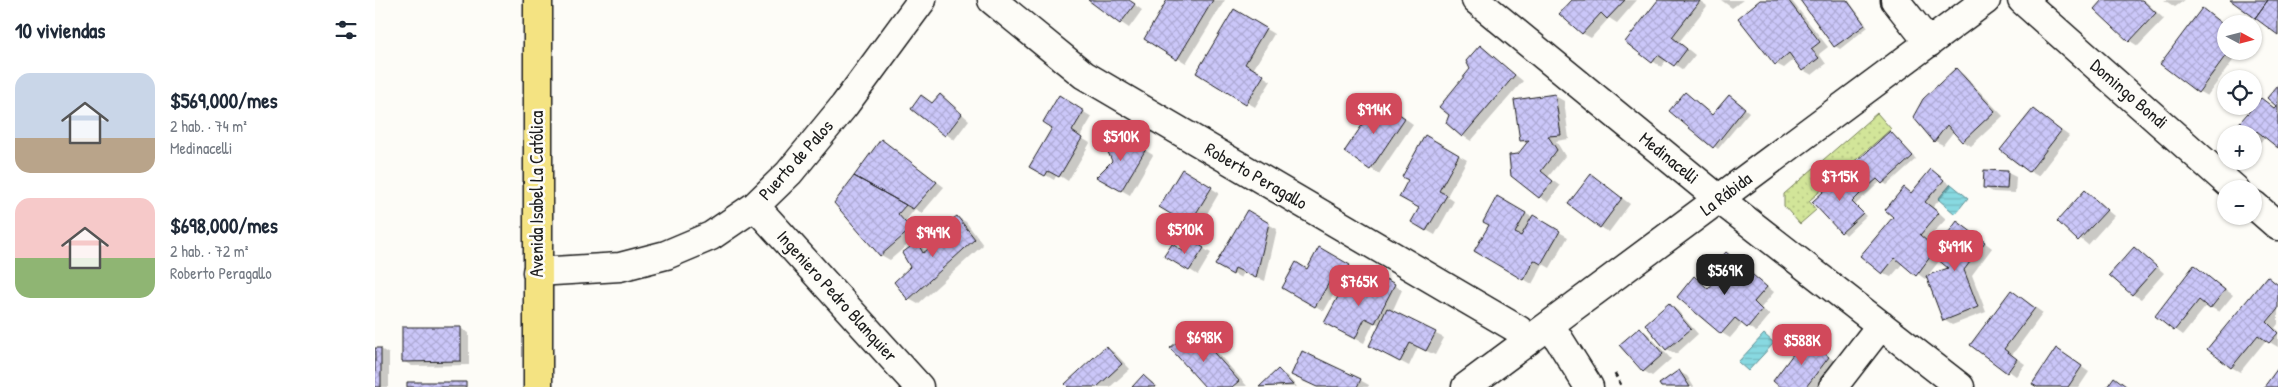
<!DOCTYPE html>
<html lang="es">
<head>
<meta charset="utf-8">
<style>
  body { margin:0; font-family:"Patrick Hand",sans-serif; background:#f2f2f3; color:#1f2937; height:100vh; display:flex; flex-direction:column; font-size:19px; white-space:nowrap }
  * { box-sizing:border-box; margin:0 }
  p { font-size:16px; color:#747a83 }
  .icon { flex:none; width:28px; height:28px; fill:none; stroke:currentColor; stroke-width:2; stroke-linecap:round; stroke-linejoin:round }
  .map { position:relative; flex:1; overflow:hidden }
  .side { display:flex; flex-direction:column; background:#fff; width:375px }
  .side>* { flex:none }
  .needle { width:32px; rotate:97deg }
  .tools { position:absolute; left:1842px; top:15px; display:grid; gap:10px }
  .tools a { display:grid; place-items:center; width:45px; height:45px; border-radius:50%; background:#fff; box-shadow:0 1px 4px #0004; font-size:25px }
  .price { position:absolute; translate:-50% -42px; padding:0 11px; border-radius:10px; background:#d1495b; color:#fff; font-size:16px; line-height:32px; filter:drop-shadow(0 1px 2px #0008) }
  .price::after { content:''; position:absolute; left:50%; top:30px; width:15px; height:11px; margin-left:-8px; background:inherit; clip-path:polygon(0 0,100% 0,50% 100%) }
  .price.current { background:#222; color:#fff }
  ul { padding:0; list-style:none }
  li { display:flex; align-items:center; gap:15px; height:125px; padding:0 15px }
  li span { display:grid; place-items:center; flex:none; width:140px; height:100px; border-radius:15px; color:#555 }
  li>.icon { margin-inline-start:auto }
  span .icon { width:60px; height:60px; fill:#fffc; stroke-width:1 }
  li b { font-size:21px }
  h2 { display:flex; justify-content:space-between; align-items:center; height:60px; padding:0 15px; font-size:21px }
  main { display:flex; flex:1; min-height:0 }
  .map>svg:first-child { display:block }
  .grass { fill:url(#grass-dots); stroke:#77805a }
  .water { fill:url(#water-rules); stroke:#5d8d92 }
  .shadow { fill:#0003 }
  .building { fill:url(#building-cross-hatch); stroke:#1c1c1c }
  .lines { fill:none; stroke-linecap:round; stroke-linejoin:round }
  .minor-casing { stroke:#1c1c1c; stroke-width:31 }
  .major-casing { stroke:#1c1c1c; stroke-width:31 }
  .path { stroke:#1c1c1c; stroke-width:3; stroke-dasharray:4 4; stroke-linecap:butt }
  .minor { stroke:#fdfcf7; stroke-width:28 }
  .major { stroke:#f4e382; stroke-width:28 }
  .labels { text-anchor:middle; stroke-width:5; stroke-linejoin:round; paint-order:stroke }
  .street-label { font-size:18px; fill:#1c1c1c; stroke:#fdfcf7 }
</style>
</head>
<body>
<main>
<section class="side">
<h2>10 viviendas<svg class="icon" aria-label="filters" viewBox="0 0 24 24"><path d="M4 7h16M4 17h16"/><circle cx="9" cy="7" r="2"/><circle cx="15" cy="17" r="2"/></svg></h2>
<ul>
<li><span style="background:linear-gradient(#c9d6e8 65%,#b9a48a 0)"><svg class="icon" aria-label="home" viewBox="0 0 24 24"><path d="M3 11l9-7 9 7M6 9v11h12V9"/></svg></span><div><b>$569,000/mes</b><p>2 hab. · 74 m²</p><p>Medinacelli</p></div></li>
<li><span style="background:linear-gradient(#f6c9c9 60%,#8fb573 0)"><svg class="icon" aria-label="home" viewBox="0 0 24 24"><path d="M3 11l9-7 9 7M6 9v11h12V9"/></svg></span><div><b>$698,000/mes</b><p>2 hab. · 72 m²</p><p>Roberto Peragallo</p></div></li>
</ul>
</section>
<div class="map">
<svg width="1903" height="387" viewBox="0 0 1903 387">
  <defs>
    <pattern id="grass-dots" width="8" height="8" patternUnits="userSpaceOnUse" patternTransform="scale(1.25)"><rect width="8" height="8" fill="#d2e599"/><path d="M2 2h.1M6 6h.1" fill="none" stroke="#b4c483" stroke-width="1.8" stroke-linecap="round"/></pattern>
    <pattern id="water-rules" width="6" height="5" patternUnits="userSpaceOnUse" patternTransform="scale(1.25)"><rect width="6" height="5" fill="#88d9e1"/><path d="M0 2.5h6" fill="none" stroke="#75bac0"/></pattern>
    <pattern id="building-cross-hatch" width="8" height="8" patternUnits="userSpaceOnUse" patternTransform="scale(1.25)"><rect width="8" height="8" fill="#cbc7f9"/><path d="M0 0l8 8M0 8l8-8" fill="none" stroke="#aeaad5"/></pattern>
  </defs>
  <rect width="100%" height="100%" fill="#fdfcf7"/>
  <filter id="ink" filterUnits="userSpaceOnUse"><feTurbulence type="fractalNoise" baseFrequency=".02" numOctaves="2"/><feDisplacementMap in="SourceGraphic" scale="10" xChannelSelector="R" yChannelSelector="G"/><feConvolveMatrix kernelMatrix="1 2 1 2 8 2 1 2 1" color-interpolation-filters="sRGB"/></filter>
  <g filter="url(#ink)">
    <path class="grass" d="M1502 113 1516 129 1434 201 1441 210 1425 224 1409 206V194Z"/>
    <path class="water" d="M1576 184 1593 198 1580 214 1563 199Z
      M1389 334 1399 343 1373 371 1363 362Z"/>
    <path class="shadow" d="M753 0 767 10 754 28 714 1Z
      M794 0H850L811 63 770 38Z
      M1199 0H1262L1242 23 1234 18 1216 38 1207 33Z
      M1284 0H1324L1332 6 1304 42 1320 55 1308 70 1292 59 1286 67 1252 42Z
      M1346 0H1368L1357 8Z
      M1387 0H1416L1453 47 1444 54 1451 64 1437 75 1428 70 1420 59 1409 68 1401 64Z
      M1426 0H1473L1493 27 1465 49 1460 46Z
      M1729 0H1769L1789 19 1763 46 1755 41Z
      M1789 0H1810L1800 7Z
      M1828 10 1851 26V51H1865L1832 96 1823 91Z
      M860 11 899 34 878 70 896 81 880 107 822 73Z
      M1106 47 1148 81 1096 141 1088 136 1097 69Z
      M1581 70 1589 75 1628 116 1596 146 1588 141 1579 131 1568 145 1560 141Z
      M1903 87V146L1890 136 1883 146 1879 143V134L1886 99 1900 109 1902 105Z
      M565 95 594 120 579 140 538 109 547 97 558 104Z
      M1180 96 1189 101 1194 139 1181 141 1190 156 1173 177 1185 186 1173 202 1165 197 1144 155 1152 144 1146 140Z
      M1314 96 1338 116 1358 99 1374 112 1343 149 1296 111Z
      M684 97 717 117 705 137 715 143 693 181 682 174 679 180 656 166 679 128Z
      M1012 106 1038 124 1004 174 971 152Z
      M1658 110 1694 136 1663 176 1654 171Z
      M1515 132 1541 159 1512 185 1506 181 1480 205 1491 216 1471 235 1439 202Z
      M743 134 778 155 755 195 723 177 738 161Z
      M1051 137 1092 160 1072 196 1079 201 1060 235 1037 222 1045 208 1035 180Z
      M514 146 569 187 547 213 540 209 531 220 544 235 515 260 506 255 461 203Z
      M807 170 844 193 823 229 786 206Z
      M1557 171 1577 186 1558 207 1571 219 1552 240 1562 249 1591 228 1617 248 1597 275 1611 312 1577 325 1569 320 1576 268 1565 260 1550 279 1528 263 1516 277 1507 273 1520 217 1530 189 1537 193Z
      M1633 173 1641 177 1640 193 1618 192 1609 187Z
      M1224 181 1255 204 1234 232 1225 227Z
      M1710 192 1739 216 1713 245 1684 221Z
      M1123 198 1193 237 1175 268 1168 264 1157 284 1101 251 1116 225Z
      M872 212 902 229 890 281 869 272 866 278 842 264Z
      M582 217 591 222 608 245 543 304 534 299 542 244 552 252 575 235Z
      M816 241 836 253 823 275 791 255 809 252Z
      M1760 248 1789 273 1766 299 1757 294Z
      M944 249 983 271 973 290 964 285 949 311 908 287 932 270Z
      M1352 253 1399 292 1386 308 1395 315 1381 332 1368 323 1355 338 1347 333 1319 278 1335 289 1347 275Z
      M1820 267 1858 295 1844 312 1832 305 1808 335 1781 315Z
      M1892 277 1903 284V324L1900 328 1903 330V347L1891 340 1865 372 1856 367Z
      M1019 285 1027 290 1017 312 1069 338 1060 355 1043 347 1034 366 1004 350 1005 325 999 322 989 343 959 328 976 300Z
      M1636 291 1668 313 1637 355 1650 364 1641 376 1597 345Z
      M1294 305 1302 310 1323 334 1301 354 1292 349Z
      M85 328 94 333V365L37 366 28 361Z
      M1265 329 1273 334 1296 359 1277 376 1269 371Z
      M814 333 822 338 831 348 833 346 841 351 872 386 831 387Z
      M1430 340 1461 362 1443 387H1407Z
      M732 348 740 353 755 369 735 387H695Z
      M0 349H6L14 354V387H0Z
      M1689 355 1714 372 1704 387H1664Z
      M903 371 912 376 922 387H886Z
      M1304 372 1312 376 1319 387H1288Z
      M769 377 777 382 783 387H759Z
      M985 380 994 385 993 387H943Z"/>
    <path class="building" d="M713 0H754L760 4 745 24Z
      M792 0H838L802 60 769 39Z
      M1197 0H1250L1232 19 1226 13 1207 34 1184 14Z
      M1283 0 1325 1 1297 37 1312 49 1299 66 1283 55 1277 63 1250 42Z
      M1385 0H1413L1445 42 1436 49 1444 58 1427 71 1414 53 1400 65 1363 18Z
      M1425 0H1472L1490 25 1459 47Z
      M1727 0H1767L1781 13 1754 42 1719 9Z
      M1855 0H1893L1880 18Z
      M1893 0H1903V35L1880 18Z
      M1827 8 1851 27V51H1854L1823 93 1785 64Z
      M859 9 891 28 870 64 889 75 871 104 821 73Z
      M1105 45 1140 75 1087 137 1071 123 1074 115 1064 107 1095 69 1091 61Z
      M1581 68 1620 111 1587 142 1572 125 1559 142 1538 117 1548 99Z
      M1903 85V148L1882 131 1879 135V134H1864L1859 129 1886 98 1899 108 1901 106 1892 98Z
      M1310 92 1337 115 1354 95 1370 108 1338 148 1294 111Z
      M565 94 587 114 570 136 536 109 546 95 557 103Z
      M1180 94 1186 135 1173 136 1182 150 1166 171 1178 181 1164 198 1136 176 1134 155 1143 154 1154 140 1145 141 1139 100Z
      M684 95 709 111 697 131 707 138 684 177 673 171 670 176 654 167 677 128 668 122Z
      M1004 100 1030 118 995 170 969 152Z
      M1658 109 1686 131 1654 172 1625 150Z
      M1515 131 1538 156 1507 184 1502 179 1488 191 1471 171Z
      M742 133 771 149 746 191 721 177 737 161 732 150Z
      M1050 135 1084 155 1064 191 1072 195 1051 231 1036 222 1044 208 1024 197 1033 180 1027 177Z
      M506 139 562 182 538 209 479 176Z
      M807 169 837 187 814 225 784 207Z
      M1556 169 1569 180 1550 202 1564 213 1545 235 1561 249 1541 276 1520 258 1507 274 1485 256 1518 217 1510 210 1529 187 1536 193Z
      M1609 170 1633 171 1632 189 1608 188Z
      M1471 171 1488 191 1477 202 1488 213 1466 233 1437 202Z
      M1216 174 1247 198 1225 228 1193 204Z
      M479 176 531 205 523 214 536 229 505 256 459 203Z
      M1710 190 1732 210 1703 241 1682 221Z
      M1122 196 1151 213 1140 233 1146 236 1158 215 1185 231 1166 264 1159 260 1148 280 1099 251 1114 225 1108 222Z
      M872 210 894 223 881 278 860 268 858 275 840 265Z
      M582 216 600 239 533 300 519 282 535 267 527 253 542 242 548 253 573 234 567 226Z
      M1582 221 1610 242 1589 270 1603 307 1568 321 1551 276 1573 268 1557 255Z
      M815 239 829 248 814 271 789 256 797 244 808 251Z
      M944 247 975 265 964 286 955 281 940 307 907 288 921 262 932 269Z
      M1759 247 1782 267 1757 295 1734 275Z
      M1351 252 1392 287 1379 302 1387 310 1372 328 1360 318 1346 334 1302 297 1319 276 1333 289 1345 275 1337 268Z
      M1819 265 1850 290 1835 309 1824 300 1799 331 1780 316Z
      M986 276 1007 286 1011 279 1020 284 1000 323 990 318 980 339 949 323 965 293 975 298Z
      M1892 276 1903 285V309L1892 322 1903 333 1894 343 1883 335 1856 368 1832 349Z
      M1636 290 1660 308 1629 349 1642 359 1632 373 1595 345Z
      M1294 303 1316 329 1291 350 1270 324Z
      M1012 308 1061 332 1051 351 1035 343 1025 362 994 346Z
      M27 327H86V361L27 362Z
      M1265 327 1288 354 1268 372 1244 345Z
      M814 332 829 348 832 345 864 381 857 387H830L795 348Z
      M1430 338 1454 357 1431 387H1405L1398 381Z
      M731 346 747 364 722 387H693L690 384Z
      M0 348H6V387H0Z
      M1681 348 1707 366 1693 387H1662L1657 384Z
      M927 351 986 379 982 387H942L916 375Z
      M1903 368V387H1889Z
      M903 369 918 385 884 387Z
      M1304 370 1315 387H1286L1284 384Z
      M768 375 781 387H757Z
      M1739 377 1751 386 1750 387H1732Z
      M32 382H91V387H32Z"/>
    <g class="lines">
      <g class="minor-casing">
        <path id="minor" d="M617 0 709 75 1144 330 1153 341
          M1101 0 1344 199 1585 387
          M1520 0 1554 43
          M1647 0 1860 189
          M1879 205 1903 226
          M380 206 544 387
          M162 272 245 267 291 255 336 236 380 206 414 173 469 106 547 0
          M1175 325 1214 387
          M1091 387 1611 0
          M1458 387 1506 325"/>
      </g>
      <g class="major-casing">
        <path id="major" d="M163 387V0"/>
      </g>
      <path class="path" d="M1240 374 1247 387"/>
      <use href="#minor" class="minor"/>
      <use href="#major" class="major"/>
    </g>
  </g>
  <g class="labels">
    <g class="street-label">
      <text transform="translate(1754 94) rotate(41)" y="6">Domingo Bondi</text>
      <text transform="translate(1294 158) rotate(39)" y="6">Medinacelli</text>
      <text transform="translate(421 160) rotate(-48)" y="6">Puerto de Palos</text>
      <text transform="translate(881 176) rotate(30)" y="6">Roberto Peragallo</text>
      <text transform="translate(162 194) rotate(-90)" y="6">Avenida Isabel La Católica</text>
      <text transform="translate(1351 194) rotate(-37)" y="6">La Rábida</text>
      <text transform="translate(462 296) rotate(48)" y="6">Ingeniero Pedro Blanquier</text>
    </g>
  </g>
</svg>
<div class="tools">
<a><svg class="needle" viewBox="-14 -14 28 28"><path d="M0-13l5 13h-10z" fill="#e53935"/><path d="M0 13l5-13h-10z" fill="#747a83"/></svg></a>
<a><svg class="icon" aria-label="locate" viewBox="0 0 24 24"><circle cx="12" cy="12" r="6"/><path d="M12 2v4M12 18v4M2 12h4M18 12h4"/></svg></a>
<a>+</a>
<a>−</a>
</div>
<b class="price" style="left:999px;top:135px">$914K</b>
<b class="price" style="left:746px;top:162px">$510K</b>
<b class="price" style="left:1465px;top:202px">$715K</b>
<b class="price" style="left:810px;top:255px">$510K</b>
<b class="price" style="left:558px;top:258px">$949K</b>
<b class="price" style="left:1580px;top:272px">$491K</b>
<b class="price current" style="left:1350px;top:296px">$569K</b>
<b class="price" style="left:984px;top:307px">$765K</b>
<b class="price" style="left:829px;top:363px">$698K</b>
<b class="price" style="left:1427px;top:366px">$588K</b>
</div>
</main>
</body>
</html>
